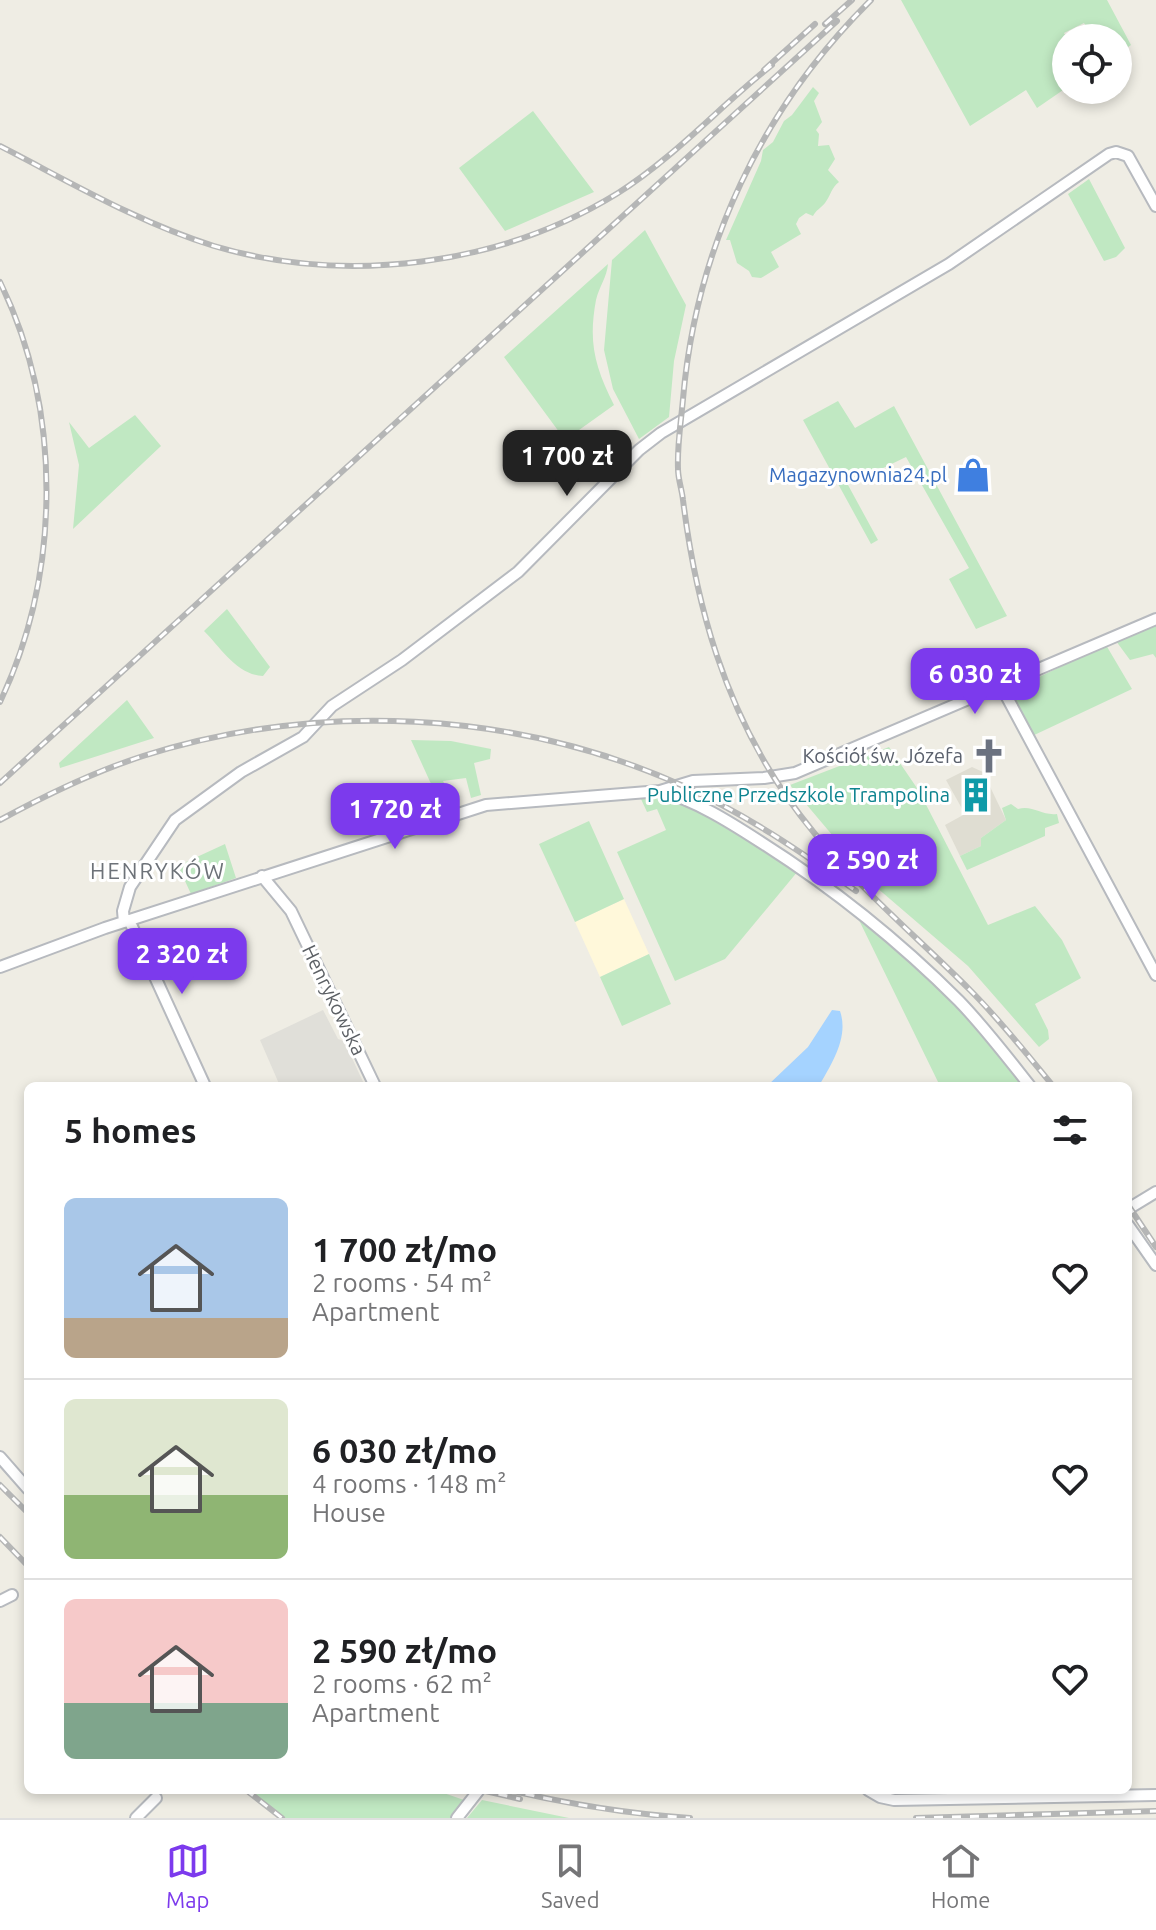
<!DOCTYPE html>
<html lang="en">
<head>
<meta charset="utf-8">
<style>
  body { margin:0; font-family:Ubuntu,sans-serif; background:#f6f6f6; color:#202124; height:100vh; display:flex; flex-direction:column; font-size:30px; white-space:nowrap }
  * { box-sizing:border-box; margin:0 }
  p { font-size:26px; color:#757577 }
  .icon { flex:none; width:44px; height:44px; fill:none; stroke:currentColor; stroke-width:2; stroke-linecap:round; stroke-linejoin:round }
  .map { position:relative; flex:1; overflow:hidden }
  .sheet { position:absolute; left:24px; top:1082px; width:1108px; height:712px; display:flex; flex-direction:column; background:#fff; border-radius:12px; box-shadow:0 4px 12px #0003 }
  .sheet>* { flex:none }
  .buttons { position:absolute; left:1052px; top:24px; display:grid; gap:16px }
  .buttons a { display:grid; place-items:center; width:80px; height:80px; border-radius:50%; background:#fff; box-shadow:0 4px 12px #0003; font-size:40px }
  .price { position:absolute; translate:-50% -68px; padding:0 18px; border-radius:16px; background:#7c3aed; color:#fff; font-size:26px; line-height:52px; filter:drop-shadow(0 2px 4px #0008) }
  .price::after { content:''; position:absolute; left:50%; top:48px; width:24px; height:18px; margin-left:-12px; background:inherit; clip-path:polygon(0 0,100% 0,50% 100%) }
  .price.on { background:#222; color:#fff }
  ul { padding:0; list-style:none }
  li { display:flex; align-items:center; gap:24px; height:200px; padding:0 40px }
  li+li { border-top:2px solid #e0e0e0 }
  li span { display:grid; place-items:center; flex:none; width:224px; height:160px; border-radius:12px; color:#555 }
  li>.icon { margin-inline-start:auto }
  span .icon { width:96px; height:96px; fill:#fffc; stroke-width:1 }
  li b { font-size:34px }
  h2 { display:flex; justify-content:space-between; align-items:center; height:96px; padding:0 40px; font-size:34px }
  .tab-bar { display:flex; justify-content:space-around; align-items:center; height:112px; border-top:2px solid #e0e0e0; background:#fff; font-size:22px; color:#757577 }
  .tab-bar a { display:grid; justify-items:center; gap:4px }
  .tab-bar .on { color:#7c3aed }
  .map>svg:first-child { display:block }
  .commercial { fill:#fff8da }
  .industrial { fill:#e0dfd9 }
  .education { fill:#dfddd2 }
  .green { fill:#c0e8c2 }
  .water { fill:#a5d3ff }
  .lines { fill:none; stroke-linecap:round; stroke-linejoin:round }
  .minor-casing { stroke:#b7babf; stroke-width:14 }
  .minor { stroke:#fff; stroke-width:10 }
  .rail-casing { stroke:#b5b6b6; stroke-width:6 }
  .rail { stroke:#fff; stroke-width:3; stroke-dasharray:9; stroke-linecap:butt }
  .labels { text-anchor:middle; stroke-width:6; stroke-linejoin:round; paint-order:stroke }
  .shop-label { font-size:20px; fill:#366cbe; stroke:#fff; text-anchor:end }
  .worship-label { font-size:20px; fill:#5b616d; stroke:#fff; text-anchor:end }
  .culture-label { font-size:20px; fill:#0d838f; stroke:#fff; text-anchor:end }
  .street-label { font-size:20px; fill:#5c6065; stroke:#fff }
  .neighbourhood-label { font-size:22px; letter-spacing:2px; fill:#6d7278; stroke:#fff }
</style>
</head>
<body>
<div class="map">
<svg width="1156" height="1818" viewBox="0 0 1156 1818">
  <rect width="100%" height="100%" fill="#efede4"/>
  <path class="commercial" d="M624 899 649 954 600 977 575 922Z"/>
  <path class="industrial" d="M323 1010 338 1039 344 1041 365 1086H280L260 1040Z"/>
  <path class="education" d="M972 767 983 772 1006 820 981 838V846L960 856 945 825 965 814 946 780Z"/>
  <path class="green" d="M901 0H1107L1131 45 1118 54V38H1092L1084 23 1064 33 1067 38 1066 88 1037 108 1026 90 970 126Z
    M813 87 819 93 814 101 822 122 816 130 819 134 818 146 829 145 835 159 828 170 839 182C831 188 831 195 825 203 821 208 816 210 813 216L806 213 799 218 796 224 801 234 771 252 779 267 761 278 752 277 749 271 737 263 730 240H726L761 161 763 150 773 142 784 121 792 115Z
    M533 111 594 192 505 231 459 168Z
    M1089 179 1125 248 1116 257 1104 261 1068 194Z
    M645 230 686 305 674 361 669 417 639 439 613 389 604 350 612 260Z
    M608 264C607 277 599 287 596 300 588 343 595 367 614 405L565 440 504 357Z
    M838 401 855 428 894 406 1007 616 976 629 949 579 969 568 906 457 848 485 878 540 871 544 803 420Z
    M135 415 161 446 73 529 79 465 69 422 89 448Z
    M227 609 270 667 263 676C237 675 221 648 204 631Z
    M1156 623V658L1153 654 1130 660 1116 641Z
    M1106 645 1132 689 1030 737 1011 698 1014 689Z
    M127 700 154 738 60 768 59 763Z
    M411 740 451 741 491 749 490 759 474 763 481 795 471 798 466 778 443 781 444 783 432 786Z
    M889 747 919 791 988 925 1035 906 1062 940 1081 978 1035 1004 1048 1030 1049 1039 1039 1047 968 966 876 887 790 785Z
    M663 797 687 805 798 871 725 959 675 981 617 852 666 830 657 809 647 812 641 799Z
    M1011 804 1018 809C1033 805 1042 816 1057 814L1059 823 1045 828V836L967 870 960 856 981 846V838L1006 820 1002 808Z
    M589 821 624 899 575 922 539 844Z
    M225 844 236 878 191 894 180 870 186 862Z
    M858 918 946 992 979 1027 1024 1086H940Z
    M649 954 671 1004 622 1026 600 977Z
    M251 1790H435L464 1800 450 1818H284L277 1815Z
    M482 1800 569 1818H467Z"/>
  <path class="water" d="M832 1010 840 1011C849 1037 832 1063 819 1086H767L808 1047Z"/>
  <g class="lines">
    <g class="minor-casing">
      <path id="minor" d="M1001 686 1156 975
        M661 791C696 801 728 821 759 841 830 886 899 941 959 1001 985 1028 1007 1057 1030 1086
        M262 876 291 911 375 1086
        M129 920 205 1086
        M124 922 123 911 130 887 175 820 241 772 303 737 332 706 402 660 518 572 639 450 661 433 949 264 1109 154 1116 152 1128 156 1156 206
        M0 967 105 928 486 805 660 791 693 781 764 778 795 773 1156 619
        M1128 1209 1156 1192
        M1128 1225 1156 1265
        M0 1457 28 1489
        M0 1601 12 1595
        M868 1790 880 1797 894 1800 1156 1795
        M136 1818 156 1798
        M457 1818 479 1790"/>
    </g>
    <use href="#minor" class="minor"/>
    <g class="rail-casing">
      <path id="rail" d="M871 0C762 108 696 247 683 399 681 422 677 446 678 469 678 479 682 490 683 500 696 606 725 708 787 797 838 871 907 927 970 990 1000 1020 1026 1053 1053 1086
        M825 24 852 0
        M764 70 815 24
        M0 146C70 182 139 223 214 246 347 285 500 266 618 193 675 157 720 106 772 65
        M0 282C63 411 61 574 0 702
        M0 783 837 21
        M0 820C46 795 93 772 143 756 317 701 514 710 681 785 744 813 800 851 856 891
        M1128 1205 1156 1247
        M0 1485 28 1513
        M0 1537 28 1566
        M246 1790 282 1818
        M481 1790 520 1799
        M508 1790C568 1804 628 1814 690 1818
        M916 1818 1156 1811"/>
    </g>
    <use href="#rail" class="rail"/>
  </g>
  <defs>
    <g id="shop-bare" transform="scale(2.76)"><path d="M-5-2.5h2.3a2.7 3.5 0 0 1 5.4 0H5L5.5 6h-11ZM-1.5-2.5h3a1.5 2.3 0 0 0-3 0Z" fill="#3f7fe0" stroke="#fff" stroke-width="2.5" paint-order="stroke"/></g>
    <g id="church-bare" transform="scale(2.76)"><path d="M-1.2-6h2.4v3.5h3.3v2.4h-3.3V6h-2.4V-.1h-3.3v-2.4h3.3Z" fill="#6b7280" stroke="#fff" stroke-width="2.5" paint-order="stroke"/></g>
    <g id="building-bare" transform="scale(2.76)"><path d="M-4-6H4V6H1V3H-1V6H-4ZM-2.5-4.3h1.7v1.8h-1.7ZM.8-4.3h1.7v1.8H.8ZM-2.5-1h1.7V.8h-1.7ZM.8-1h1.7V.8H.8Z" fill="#0f9aa8" stroke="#fff" stroke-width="2.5" paint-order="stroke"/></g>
  </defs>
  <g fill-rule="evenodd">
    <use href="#shop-bare" x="973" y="475"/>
    <use href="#church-bare" x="989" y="756"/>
    <use href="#building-bare" x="976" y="795"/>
  </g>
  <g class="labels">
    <g class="shop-label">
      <text x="947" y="482">Magazynownia24.pl</text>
    </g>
    <g class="worship-label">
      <text x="963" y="763">Kościół św. Józefa</text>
    </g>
    <g class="culture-label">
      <text x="950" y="802">Publiczne Przedszkole Trampolina</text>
    </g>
    <g class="street-label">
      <text transform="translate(334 1000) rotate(64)" y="7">Henrykowska</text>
    </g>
    <g class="neighbourhood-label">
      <text x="158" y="879">HENRYKÓW</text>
    </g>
  </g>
</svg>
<div class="buttons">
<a><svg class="icon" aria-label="locate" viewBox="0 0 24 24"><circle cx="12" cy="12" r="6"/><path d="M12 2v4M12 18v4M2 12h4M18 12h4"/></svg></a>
</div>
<b class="price on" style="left:567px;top:498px">1 700 zł</b>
<b class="price" style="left:975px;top:716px">6 030 zł</b>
<b class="price" style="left:395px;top:851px">1 720 zł</b>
<b class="price" style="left:872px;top:902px">2 590 zł</b>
<b class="price" style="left:182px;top:996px">2 320 zł</b>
<section class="sheet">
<h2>5 homes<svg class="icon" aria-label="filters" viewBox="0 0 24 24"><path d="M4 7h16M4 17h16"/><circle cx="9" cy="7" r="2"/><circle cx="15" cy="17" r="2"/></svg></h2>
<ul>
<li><span style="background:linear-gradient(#a9c7e8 75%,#b9a48a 0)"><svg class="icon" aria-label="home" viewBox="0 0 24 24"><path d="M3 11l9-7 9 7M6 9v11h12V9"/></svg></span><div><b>1 700 zł/mo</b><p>2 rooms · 54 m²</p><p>Apartment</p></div><svg class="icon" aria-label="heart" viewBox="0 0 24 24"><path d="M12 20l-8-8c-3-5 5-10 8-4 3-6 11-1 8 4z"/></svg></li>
<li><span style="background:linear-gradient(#dfe7d0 60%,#8fb573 0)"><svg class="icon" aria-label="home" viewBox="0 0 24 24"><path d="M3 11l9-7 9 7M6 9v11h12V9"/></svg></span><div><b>6 030 zł/mo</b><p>4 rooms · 148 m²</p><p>House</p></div><svg class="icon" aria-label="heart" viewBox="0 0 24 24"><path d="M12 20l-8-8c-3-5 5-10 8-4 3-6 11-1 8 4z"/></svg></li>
<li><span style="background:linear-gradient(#f6c9c9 65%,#7fa58c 0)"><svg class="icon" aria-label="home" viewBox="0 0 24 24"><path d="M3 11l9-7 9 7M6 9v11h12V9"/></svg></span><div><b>2 590 zł/mo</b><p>2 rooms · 62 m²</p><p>Apartment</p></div><svg class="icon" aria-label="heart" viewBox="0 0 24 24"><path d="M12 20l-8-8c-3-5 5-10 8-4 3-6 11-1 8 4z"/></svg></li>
</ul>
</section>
</div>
<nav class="tab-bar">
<a class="on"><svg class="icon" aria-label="map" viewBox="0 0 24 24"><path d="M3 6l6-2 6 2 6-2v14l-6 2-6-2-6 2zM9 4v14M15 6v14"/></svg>Map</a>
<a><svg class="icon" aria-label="saved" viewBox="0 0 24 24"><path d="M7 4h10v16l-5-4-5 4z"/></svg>Saved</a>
<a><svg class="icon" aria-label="home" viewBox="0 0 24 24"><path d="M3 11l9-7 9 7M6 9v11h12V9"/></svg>Home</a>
</nav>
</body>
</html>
